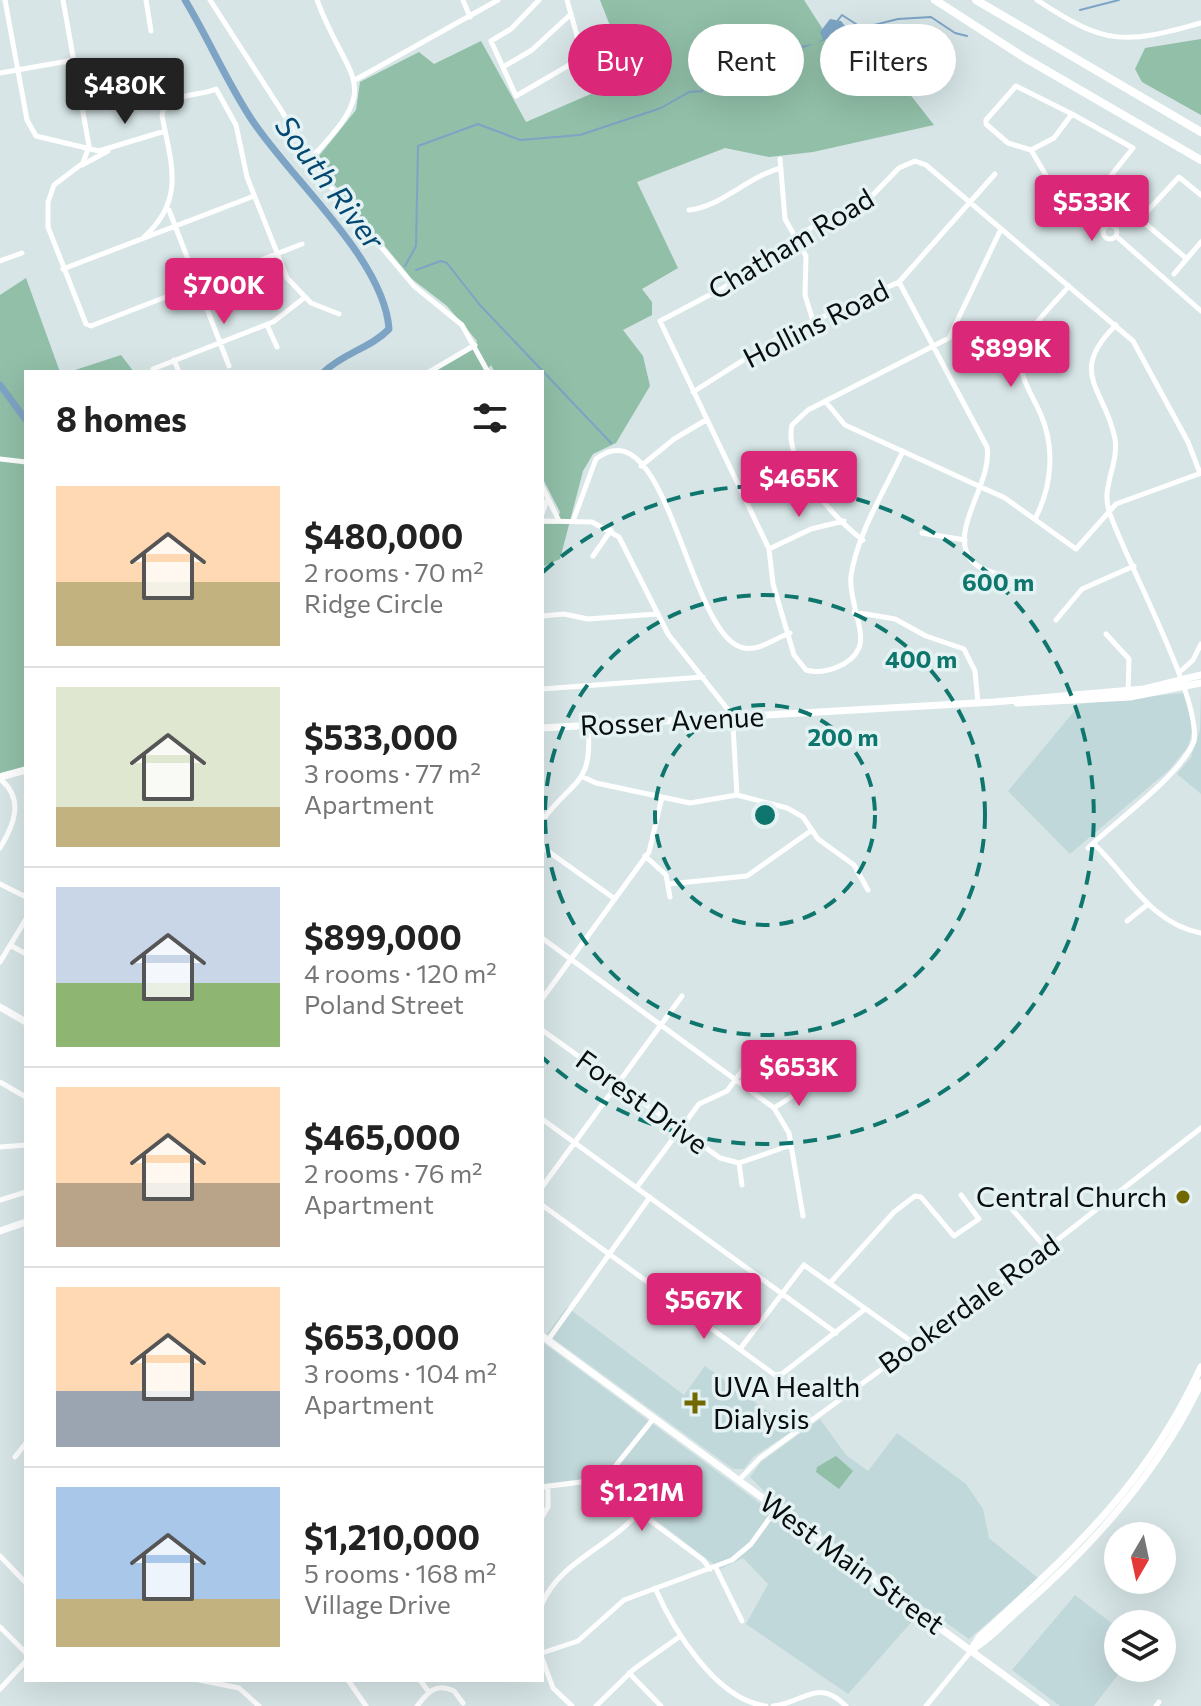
<!DOCTYPE html>
<html lang="en">
<head>
<meta charset="utf-8">
<style>
  body { margin:0; font-family:Commissioner,sans-serif; background:#f6f6f6; color:#222; height:100vh; display:flex; flex-direction:column; font-size:30px; white-space:nowrap }
  * { box-sizing:border-box; margin:0 }
  p { font-size:26px; color:#767676 }
  .icon { flex:none; width:44px; height:44px; fill:none; stroke:currentColor; stroke-width:2; stroke-linecap:round; stroke-linejoin:round }
  .map { position:relative; flex:1; overflow:hidden }
  .side { position:absolute; left:24px; top:370px; width:520px; height:1312px; display:flex; flex-direction:column; background:#fff; border-radius:0px; box-shadow:0 8px 32px #0002 }
  .side>* { flex:none }
  .top-card { position:absolute; left:568px; top:24px; width:512px; height:72px; display:flex; gap:16px }
  .needle { width:52px; rotate:189deg }
  .fabs { position:absolute; left:1104px; top:1522px; display:grid; gap:16px }
  .fabs a { display:grid; place-items:center; width:72px; height:72px; border-radius:50%; background:#fff; box-shadow:0 8px 32px #0002; font-size:40px }
  .price { position:absolute; translate:-50% -68px; padding:0 18px; border-radius:8px; background:#db2777; color:#fff; font-size:26px; line-height:52px; filter:drop-shadow(0 2px 4px #0008) }
  .price::after { content:''; position:absolute; left:50%; top:48px; width:24px; height:18px; margin-left:-12px; background:inherit; clip-path:polygon(0 0,100% 0,50% 100%) }
  .price.active { background:#222; color:#fff }
  ul { padding:0; list-style:none }
  li { display:flex; align-items:center; gap:24px; height:200px; padding:0 32px }
  li+li { border-top:2px solid #e0e0e0 }
  li span { display:grid; place-items:center; flex:none; width:224px; height:160px; border-radius:0px; color:#555 }
  li>.icon { margin-inline-start:auto }
  span .icon { width:96px; height:96px; fill:#fffc; stroke-width:1 }
  li b { font-size:34px }
  h2 { display:flex; justify-content:space-between; align-items:center; height:96px; padding:0 32px; font-size:34px }
  .tag { padding:0 28px; border-radius:36px; background:#fff; box-shadow:0 8px 32px #0002; font-size:28px; line-height:72px }
  .tag.active { background:#db2777; color:#fff }
  .map>svg:first-child { display:block }
  .built { fill:#c1d8da }
  .green { fill:#91bfa8 }
  .water { fill:#7da4c5 }
  .lines { fill:none; stroke-linecap:round; stroke-linejoin:round }
  .stream { stroke:#7da4c5; stroke-width:2 }
  .river { stroke:#7da4c5; stroke-width:7 }
  .minor { stroke:#fff; stroke-width:5 }
  .major { stroke:#fff; stroke-width:7 }
  .highway { stroke:#fff; stroke-width:8 }
  .ring { fill:none; stroke:#0f766e; stroke-width:4; stroke-dasharray:14 10 }
  .poi-dot { fill:#716800; stroke:#e4f2f3; stroke-width:3 }
  .labels { text-anchor:middle; stroke-width:7; stroke-linejoin:round; paint-order:stroke }
  .street-label { font-size:28px; fill:#090d0e; stroke:#e4f2f3 }
  .poi-label { font-size:28px; fill:#090d0e; stroke:#e4f2f3; text-anchor:end }
  .water-label { font-size:30px; font-style:italic; fill:#034872; stroke:#e4f2f3 }
  .centre { fill:#0f766e; stroke:#e4f2f3; stroke-width:4 }
  .ring-label { font-size:24px; text-anchor:middle; font-weight:bold; fill:#0f766e; stroke:#e4f2f3; stroke-width:7; stroke-linejoin:round; paint-order:stroke }
</style>
</head>
<body>
<div class="map">
<svg width="1201" height="1706" viewBox="0 0 1201 1706">
  <rect width="100%" height="100%" fill="#d7e5e6"/>
  <path class="built" d="M1201 692V794L1177 774 1191 757 1200 730Z
    M1183 693 1187 696 1192 731 1188 747 1169 770 1070 854 1008 791 1080 704Z
    M567 1307 684 1395 705 1366 794 1430 753 1457 744 1469H733L547 1334Z
    M542 1342 915 1618 848 1694 746 1624 768 1584 743 1558 720 1569 600 1477 542 1484Z
    M820 1419 846 1455 868 1471 897 1433 966 1484 983 1509 989 1538 1038 1578 969 1639 772 1499 750 1477 761 1462Z
    M1075 1595 1118 1628V1668H1123L1094 1706H1060L1012 1670Z"/>
  <path class="green" d="M600 0H804L822 28 835 69H850L869 61 898 79 934 125 813 152 769 157 725 148 637 182 678 268 642 289 652 302V315L623 330 643 356 650 386 616 443 593 454 583 471 560 559 542 567V524H556L560 512 542 477V372H495L491 365 485 372H434L472 350 477 341 447 306 412 279 315 161 356 110 360 82 419 52 434 64 481 41 526 122 630 77Z
    M1201 39V115L1142 82 1135 69 1145 48Z
    M26 278 60 372H26V766L0 773V295Z
    M121 355 134 372H69Z
    M836 1456 853 1471 839 1489 816 1472 817 1467Z"/>
  <path class="water" d="M830 19 841 21 849 31 779 57 762 71 752 70 760 59 761 49 777 46 776 51 782 54 787 47 815 44 823 39 820 32Z"/>
  <g class="lines">
    <path class="stream" d="M1080 10 1119 0
      M838 20 842 15 862 28 898 19 931 17 955 33 967 36
      M405 266 416 246 418 146 478 124 520 140 580 135 661 108 689 92 702 91 709 82 752 68
      M416 270 441 261 447 263 479 304 611 443"/>
    <path class="river" d="M185 0C208 38 226 80 250 117 288 177 384 258 389 329 371 348 343 353 324 372
      M0 385 26 420"/>
    <path class="minor" d="M5 0 27 120 36 136 99 151 165 131
      M63 0 89 146 83 163 54 185 48 202V227L86 324 91 326 302 244
      M146 0 151 31
      M210 0 330 186 414 286 462 325 488 372
      M463 0 470 17
      M539 0 511 29 491 41 516 96 583 57 567 0
      M1037 0C1105 45 1123 45 1201 23
      M503 67 532 50 571 14
      M0 73 74 60
      M355 80 498 0
      M1031 150 1054 138 1072 114 1016 86 986 120V124L1008 143 1031 150 1047 177 1086 211H1092L1105 183 1133 148 1072 114
      M311 158C386 81 348 84 317 0
      M780 159 785 219 806 256 805 295 813 321
      M82 165 108 151
      M1079 202 1098 199
      M1094 209 1107 225
      M169 210 229 366
      M689 210C719 208 749 176 781 168
      M1089 213 1103 229
      M1140 219 1179 177 1201 195
      M1103 232a7 7 0 1 1 14 0a7 7 0 1 1-14 0Z
      M1115 227 1128 217 1140 219 1187 259
      M1116 236 1201 311
      M144 237C186 199 171 164 162 115 165 92 198 97 216 89L236 125 247 177 287 278 311 303 339 314
      M0 261 22 253
      M63 269 254 196
      M1174 274 1201 242
      M899 282 987 447C993 483 948 530 971 560 983 575 1006 571 1019 586
      M267 325 277 347
      M174 360 179 372
      M153 369 273 322 304 298
      M429 372 475 345
      M693 392 783 335 899 282 995 174
      M825 401 845 425 1005 498 1076 549 1116 504 1201 473
      M903 451C885 490 857 534 851 576 848 598 866 632 859 648 851 666 823 675 806 670L794 655 773 584 769 549 660 321 723 288 812 227 861 207 899 168 915 161 926 165 1133 341 1188 442 1200 473
      M0 459 26 462
      M641 466 674 439 706 420
      M542 486 559 521
      M542 514 547 500
      M1036 517C1052 485 1055 448 1041 415 1031 391 1014 373 1024 345 1032 323 1054 304 1069 286
      M542 521 592 522 619 537 668 634 729 711 733 726 737 795
      M573 521 596 459C668 403 688 639 744 648 760 651 775 638 790 633
      M922 533 965 540
      M863 540C835 520 783 462 792 425L808 410 949 338 1001 229
      M769 549 811 529 844 521
      M593 556 611 530
      M854 612 895 619 926 636 964 649 975 671 978 703
      M542 616 564 614 588 619 657 614
      M1056 620 1082 589 1134 566
      M1106 634 1129 659 1128 693
      M1182 670 1193 660 1201 644
      M542 689 703 677
      M583 777 596 783 690 803 737 795 787 808 803 817 818 839 854 865 868 890
      M0 779C25 799 14 825 0 848
      M542 821C574 777 593 787 588 725
      M1094 844C1128 876 1151 924 1201 933
      M542 847 615 899
      M1088 848C1116 821 1181 775 1194 741 1201 696 1125 560 1109 511 1101 487 1119 464 1115 439 1106 389 1066 374 1116 325
      M645 856 666 875 670 897
      M0 884 26 897
      M669 884 747 876 812 830
      M1127 921 1147 905
      M542 938 774 1108 789 1133 803 1216
      M10 945 26 954
      M0 962 26 919
      M542 999 649 852 662 797
      M542 1030 720 1158 739 1163 791 1145
      M0 1082 26 1097
      M774 1108 808 1086
      M542 1119 836 1333
      M0 1147 26 1145
      M739 1163 742 1185
      M542 1187 682 996
      M637 1187 699 1104 727 1091 760 1047
      M996 1191 1046 1248
      M0 1200 26 1192
      M542 1205 775 1375 782 1374 865 1309
      M830 1283 894 1212 915 1196 921 1197 954 1236 979 1219 961 1195
      M548 1340 650 1197
      M740 1349 804 1265 915 1344
      M15 1457 26 1443
      M602 1480 612 1492 703 1560 710 1569
      M739 1480 760 1458 1038 1255 1201 1128
      M542 1487 605 1479 654 1418
      M542 1517 548 1507V1486
      M0 1556 26 1583
      M716 1568 742 1621
      M655 1588C673 1629 716 1700 766 1706
      M542 1604C559 1562 611 1546 639 1512
      M0 1627 26 1653
      M542 1653 578 1641 624 1600 732 1560 751 1544 777 1508
      M542 1658 553 1688 572 1706
      M629 1673 661 1706
      M199 1680 239 1688 259 1706
      M348 1680 366 1706
      M420 1680 428 1691
      M0 1689 26 1661
      M417 1706C428 1692 436 1682 454 1691L463 1703
      M596 1706 634 1669 679 1637
      M773 1706C804 1703 817 1677 846 1706
      M926 1706 971 1651
      M1156 1706 1159 1702"/>
    <path class="major" d="M1017 703 1130 697 1201 683
      M542 728 994 702 1144 689 1201 675
      M0 777 26 770
      M0 1007 26 1022
      M0 1231 26 1222
      M542 1336 1046 1706
      M973 1649C991 1638 1005 1622 1020 1609 1094 1545 1159 1472 1201 1383
      M971 1650 979 1637C1072 1552 1147 1485 1201 1367"/>
    <path class="highway" d="M935 0 1025 58 1201 160
      M976 0 1201 132"/>
  </g>
  <g class="ring">
    <circle cx="765" cy="815" r="110"/>
    <circle cx="765" cy="815" r="220"/>
    <path d="M543 572A329 329 0 1 1 543 1058"/>
  </g>
  <g class="poi-dot">
    <circle cx="1183" cy="1197" r="8"/>
    <path d="M691 1391h8v8h8v8h-8v8h-8v-8h-8v-8h8z"/>
  </g>
  <g class="labels">
    <g class="street-label">
      <text transform="translate(791 244) rotate(-31)" y="10">Chatham Road</text>
      <text transform="translate(816 324) rotate(-27)" y="10">Hollins Road</text>
      <text transform="translate(672 721) rotate(-3)" y="10">Rosser Avenue</text>
      <text transform="translate(642 1102) rotate(36)" y="10">Forest Drive</text>
      <text transform="translate(969 1304) rotate(-36)" y="10">Bookerdale Road</text>
      <text transform="translate(852 1563) rotate(36)" y="10">West Main Street</text>
    </g>
    <g class="poi-label">
      <text x="1167" y="1207">Central Church</text>
      <text x="713" y="1397" text-anchor="start">UVA Health<tspan x="713" dy="32">Dialysis</tspan></text>
    </g>
    <g class="water-label">
      <text transform="translate(329 183) rotate(53)" y="10">South River</text>
    </g>
  </g>
  <circle cx="765" cy="815" r="12" class="centre"/>
  <g class="ring-label">
    <text x="998" y="591">600 m</text>
    <text x="921" y="668">400 m</text>
    <text x="843" y="746">200 m</text>
  </g>
</svg>
<div class="fabs">
<a><svg class="needle" viewBox="-14 -14 28 28"><path d="M0-13l5 13h-10z" fill="#e53935"/><path d="M0 13l5-13h-10z" fill="#767676"/></svg></a>
<a><svg class="icon" aria-label="layers" viewBox="0 0 24 24"><path d="M12 4l9 5-9 5-9-5zM3 14l9 5 9-5"/></svg></a>
</div>
<b class="price active" style="left:125px;top:126px">$480K</b>
<b class="price" style="left:1092px;top:243px">$533K</b>
<b class="price" style="left:224px;top:326px">$700K</b>
<b class="price" style="left:1011px;top:389px">$899K</b>
<b class="price" style="left:799px;top:519px">$465K</b>
<b class="price" style="left:799px;top:1108px">$653K</b>
<b class="price" style="left:704px;top:1341px">$567K</b>
<b class="price" style="left:642px;top:1533px">$1.21M</b>
<div class="top-card">
<a class="tag active">Buy</a>
<a class="tag">Rent</a>
<a class="tag">Filters</a>
</div>
<section class="side">
<h2>8 homes<svg class="icon" aria-label="filters" viewBox="0 0 24 24"><path d="M4 7h16M4 17h16"/><circle cx="9" cy="7" r="2"/><circle cx="15" cy="17" r="2"/></svg></h2>
<ul>
<li><span style="background:linear-gradient(#ffd9b3 60%,#c2b280 0)"><svg class="icon" aria-label="home" viewBox="0 0 24 24"><path d="M3 11l9-7 9 7M6 9v11h12V9"/></svg></span><div><b>$480,000</b><p>2 rooms · 70 m²</p><p>Ridge Circle</p></div></li>
<li><span style="background:linear-gradient(#dfe7d0 75%,#c2b280 0)"><svg class="icon" aria-label="home" viewBox="0 0 24 24"><path d="M3 11l9-7 9 7M6 9v11h12V9"/></svg></span><div><b>$533,000</b><p>3 rooms · 77 m²</p><p>Apartment</p></div></li>
<li><span style="background:linear-gradient(#c9d6e8 60%,#8fb573 0)"><svg class="icon" aria-label="home" viewBox="0 0 24 24"><path d="M3 11l9-7 9 7M6 9v11h12V9"/></svg></span><div><b>$899,000</b><p>4 rooms · 120 m²</p><p>Poland Street</p></div></li>
<li><span style="background:linear-gradient(#ffd9b3 60%,#b9a48a 0)"><svg class="icon" aria-label="home" viewBox="0 0 24 24"><path d="M3 11l9-7 9 7M6 9v11h12V9"/></svg></span><div><b>$465,000</b><p>2 rooms · 76 m²</p><p>Apartment</p></div></li>
<li><span style="background:linear-gradient(#ffd9b3 65%,#9aa5b1 0)"><svg class="icon" aria-label="home" viewBox="0 0 24 24"><path d="M3 11l9-7 9 7M6 9v11h12V9"/></svg></span><div><b>$653,000</b><p>3 rooms · 104 m²</p><p>Apartment</p></div></li>
<li><span style="background:linear-gradient(#a9c7e8 70%,#c2b280 0)"><svg class="icon" aria-label="home" viewBox="0 0 24 24"><path d="M3 11l9-7 9 7M6 9v11h12V9"/></svg></span><div><b>$1,210,000</b><p>5 rooms · 168 m²</p><p>Village Drive</p></div></li>
</ul>
</section>
</div>
</body>
</html>
